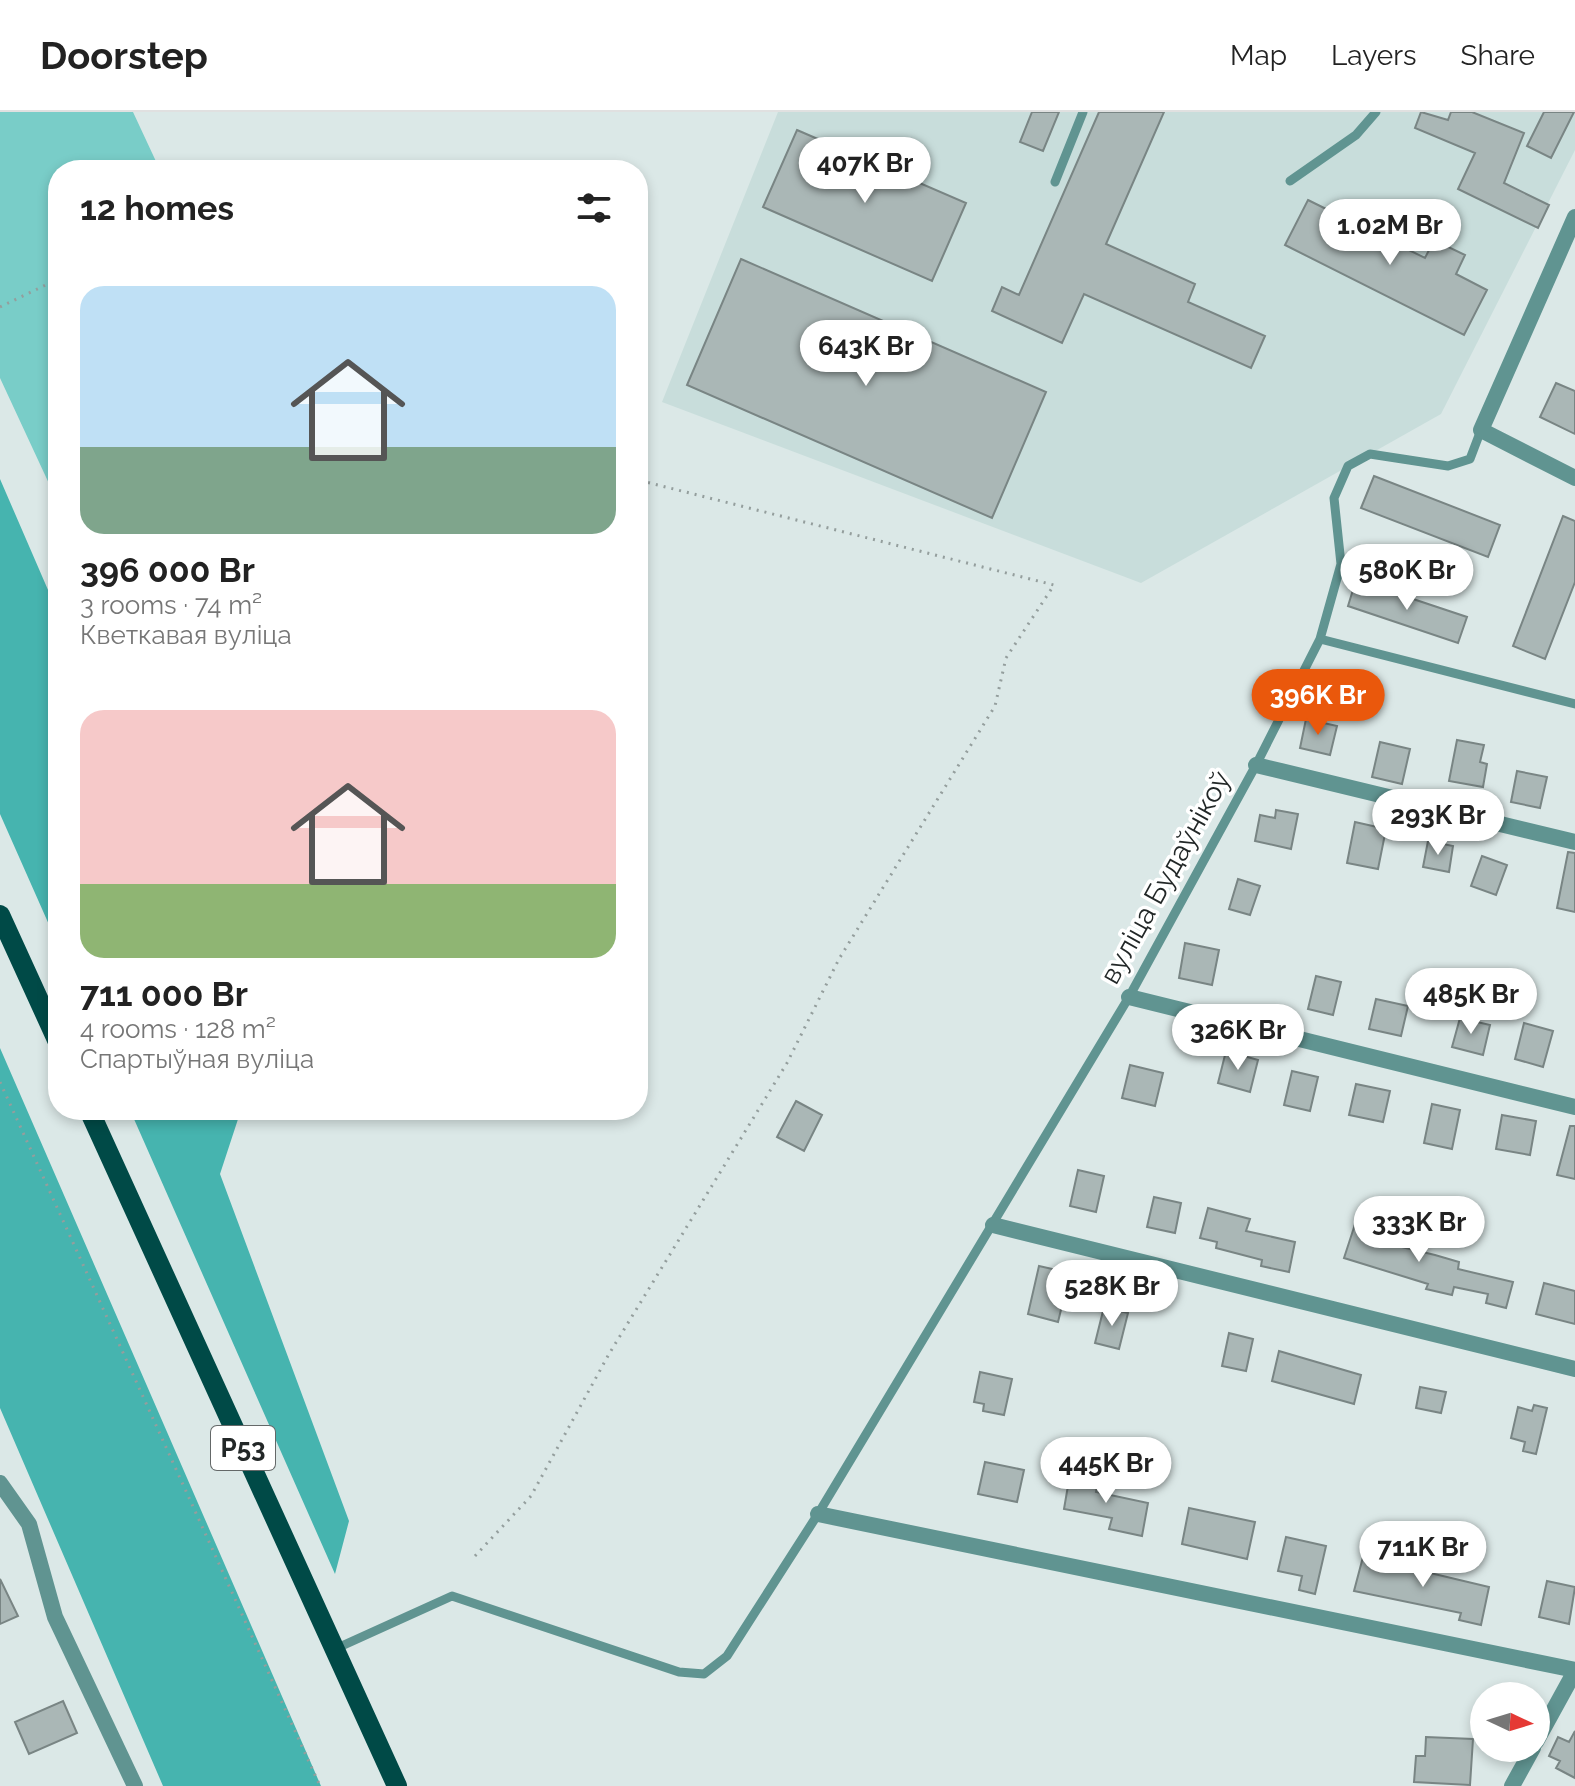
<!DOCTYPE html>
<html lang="en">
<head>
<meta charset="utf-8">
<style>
  body { margin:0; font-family:Raleway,sans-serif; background:#f6f6f6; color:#222; height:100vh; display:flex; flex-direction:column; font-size:30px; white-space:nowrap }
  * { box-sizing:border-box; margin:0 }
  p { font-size:26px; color:#767676 }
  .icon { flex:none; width:44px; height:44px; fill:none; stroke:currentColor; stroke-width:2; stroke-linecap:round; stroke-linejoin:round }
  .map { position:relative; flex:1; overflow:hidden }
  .sheet { position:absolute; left:48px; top:48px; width:600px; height:960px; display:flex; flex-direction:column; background:#fff; border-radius:32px; box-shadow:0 4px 12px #0003 }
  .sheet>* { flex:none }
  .needle { width:52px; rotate:94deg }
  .fabs { position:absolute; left:1470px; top:1570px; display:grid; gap:16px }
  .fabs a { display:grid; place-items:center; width:80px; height:80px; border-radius:50%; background:#fff; box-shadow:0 4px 12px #0003; font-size:40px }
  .price { position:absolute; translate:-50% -68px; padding:0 18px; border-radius:28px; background:#fff; color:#222; font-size:26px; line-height:52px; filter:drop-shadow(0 2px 4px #0008) }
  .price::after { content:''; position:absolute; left:50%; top:48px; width:24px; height:18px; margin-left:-12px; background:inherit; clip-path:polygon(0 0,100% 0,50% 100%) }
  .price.active { background:#ea580c; color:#fff }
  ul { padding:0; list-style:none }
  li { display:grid; align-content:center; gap:16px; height:424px; padding:0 32px }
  li span { display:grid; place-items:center; height:248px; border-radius:24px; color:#555 }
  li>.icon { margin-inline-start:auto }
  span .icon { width:144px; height:144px; fill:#fffc; stroke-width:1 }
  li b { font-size:34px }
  h2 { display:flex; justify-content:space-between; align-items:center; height:96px; padding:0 32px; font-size:34px }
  header { display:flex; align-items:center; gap:48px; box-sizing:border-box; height:112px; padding:0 40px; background:#fff; border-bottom:2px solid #e0e0e0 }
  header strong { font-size:38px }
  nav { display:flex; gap:44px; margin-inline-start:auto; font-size:28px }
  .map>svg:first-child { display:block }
  .built { fill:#c8dddb }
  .green { fill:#79cdc8 }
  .forest { fill:#46b4af }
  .building { fill:#aab7b6; stroke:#798584; stroke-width:2 }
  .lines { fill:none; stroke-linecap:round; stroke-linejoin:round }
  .path { stroke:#949e9d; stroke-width:3; stroke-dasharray:2 6; stroke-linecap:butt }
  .lane { stroke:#609491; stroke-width:9 }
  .street { stroke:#609491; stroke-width:16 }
  .primary { stroke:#004a47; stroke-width:20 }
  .labels { text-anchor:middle; stroke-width:7; stroke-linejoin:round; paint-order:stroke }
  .shield { fill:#fff; stroke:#646868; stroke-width:2 }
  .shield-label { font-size:26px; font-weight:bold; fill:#222727 }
  .street-label { font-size:28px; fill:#222727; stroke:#fff }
</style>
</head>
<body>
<header>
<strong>Doorstep</strong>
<nav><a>Map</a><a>Layers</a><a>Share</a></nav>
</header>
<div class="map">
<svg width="1575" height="1674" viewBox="0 0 1575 1674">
  <rect width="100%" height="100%" fill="#dbe8e7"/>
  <path class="built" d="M778 0H1575V38L1441 302 1141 471 662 290Z"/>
  <path class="green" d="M0 0H133L160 58H58V391L0 266Z"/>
  <path class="forest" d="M0 367 58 501V833L0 702Z
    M0 936 321 1674H163L0 1296Z
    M130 998H241L220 1062 349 1409 335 1462Z"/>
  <path class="building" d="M1032 0H1059L1043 39 1020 30Z
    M1099 0H1164L1106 132 1195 172 1188 190 1265 224 1251 256 1084 182 1062 231 992 199 1002 175 1019 183Z
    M1421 0 1448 8 1451 0H1472L1524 21 1504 71 1549 93 1538 116 1458 77 1475 41 1415 16Z
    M1544 0H1574L1551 46 1527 34Z
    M797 18 966 91 932 169 763 95Z
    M1308 88 1425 146 1434 128 1465 143 1456 162 1487 178 1464 223 1285 133Z
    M741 147 1046 280 992 406 687 273Z
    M1556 271 1575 279V322L1540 305Z
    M1374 364 1500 413 1488 445 1361 396Z
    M1563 404 1575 409V470L1545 547 1513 534Z
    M1356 468 1467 505 1458 531 1348 494Z
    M1306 607 1337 614 1330 643 1300 636Z
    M1457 628 1484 633 1480 650 1487 652 1483 675 1449 669Z
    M1380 630 1410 637 1402 672 1372 665Z
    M1517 659 1547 665 1540 696 1511 690Z
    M1276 698 1298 702 1291 737 1255 729 1260 703 1275 706Z
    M1355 710 1386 717 1378 757 1347 751Z
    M1428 729 1453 734 1449 760 1423 755Z
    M1568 740 1575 741V800L1557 796Z
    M1482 744 1507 753 1496 783 1471 774Z
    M1238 767 1260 774 1250 803 1229 797Z
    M1185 831 1219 838 1212 873 1179 866Z
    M1316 864 1341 870 1333 903 1308 897Z
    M1376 887 1408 894 1401 924 1369 917Z
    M1460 906 1490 913 1483 943 1452 935Z
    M1524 911 1553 919 1543 955 1515 947Z
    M1226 939 1258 948 1250 980 1218 971Z
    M1130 953 1163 961 1155 994 1122 986Z
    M1292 959 1318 965 1310 999 1284 993Z
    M1356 972 1390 979 1383 1010 1349 1003Z
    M796 989 822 1003 804 1039 777 1025Z
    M1432 992 1460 998 1452 1037 1424 1031Z
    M1502 1003 1536 1009 1530 1043 1496 1037Z
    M1570 1014H1575V1067L1557 1063Z
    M1078 1058 1104 1064 1096 1100 1070 1094Z
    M1154 1085 1181 1091 1175 1121 1147 1115Z
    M1208 1096 1250 1107 1246 1119 1295 1130 1289 1160 1261 1154 1262 1148 1216 1136 1217 1130 1200 1126Z
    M1359 1100 1387 1110 1381 1130 1435 1143 1459 1150 1458 1157 1513 1170 1506 1196 1486 1191 1488 1182 1454 1175 1452 1183 1426 1177 1428 1172 1344 1146Z
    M1039 1154 1070 1161 1058 1210 1028 1202Z
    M1544 1171 1575 1179V1212L1536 1202Z
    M1104 1195 1128 1201 1119 1237 1095 1231Z
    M1229 1221 1253 1227 1246 1259 1222 1254Z
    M1279 1239 1361 1263 1354 1292 1272 1269Z
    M980 1260 1012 1267 1004 1303 983 1299 984 1292 974 1290Z
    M1420 1275 1446 1280 1441 1301 1416 1296Z
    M1534 1293 1547 1296 1536 1342 1523 1339 1525 1330 1511 1326 1518 1295 1532 1299Z
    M985 1350 1024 1358 1017 1390 978 1382Z
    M1070 1362 1098 1367 1096 1380 1148 1391 1142 1424 1109 1417 1112 1406 1064 1397Z
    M1189 1396 1255 1410 1247 1447 1182 1432Z
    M1286 1425 1326 1434 1315 1482 1299 1478 1302 1464 1278 1459Z
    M1363 1445 1489 1475 1481 1513 1459 1508 1461 1501 1354 1479Z
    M0 1467 18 1504 0 1512Z
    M1547 1469 1575 1475 1569 1512 1539 1505Z
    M63 1589 77 1621 29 1642 15 1610Z
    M1575 1619V1666L1556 1656 1560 1649 1549 1644 1558 1625 1569 1630Z
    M1426 1625 1473 1627 1470 1673 1414 1670 1416 1644H1425Z"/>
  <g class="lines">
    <path class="path" d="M0 195 58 167
      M0 970 320 1674
      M475 1444 531 1384 609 1242 787 951 839 847 995 594 1006 546 1054 473 638 368"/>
    <path class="lane" d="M1290 69 1356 23 1376 0
      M1055 70 1083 0
      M1320 527 1575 592
      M335 1537 452 1484 679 1560 704 1562 727 1544 818 1402 1129 885 1256 653 1320 527 1341 452 1334 386 1348 354 1370 342 1448 354 1470 347 1481 318"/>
    <path class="street" d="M1575 105 1481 318 1575 366
      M1256 653 1575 730
      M1129 885 1575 995
      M993 1113 1575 1257
      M0 1371 29 1412 55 1505 135 1674
      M818 1402 1575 1558
      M1536 1630 1575 1559
      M1512 1674 1533 1636"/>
    <path class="primary" d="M0 803 58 930
      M89 998 397 1674"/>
  </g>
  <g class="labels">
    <rect class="shield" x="211" y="1314" width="64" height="44" rx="6"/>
    <g class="shield-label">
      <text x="243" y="1345">Р53</text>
    </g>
    <g class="street-label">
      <text transform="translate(1165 765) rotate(-61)" y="10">вуліца Будаўнікоў</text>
    </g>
  </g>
</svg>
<div class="fabs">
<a><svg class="needle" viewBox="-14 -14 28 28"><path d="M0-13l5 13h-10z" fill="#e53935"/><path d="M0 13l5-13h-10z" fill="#767676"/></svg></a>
</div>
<b class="price" style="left:865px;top:93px">407K Br</b>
<b class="price" style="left:1390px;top:155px">1.02M Br</b>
<b class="price" style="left:866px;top:276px">643K Br</b>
<b class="price" style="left:1407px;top:500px">580K Br</b>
<b class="price active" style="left:1318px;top:625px">396K Br</b>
<b class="price" style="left:1438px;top:745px">293K Br</b>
<b class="price" style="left:1471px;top:924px">485K Br</b>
<b class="price" style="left:1238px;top:960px">326K Br</b>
<b class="price" style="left:1419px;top:1152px">333K Br</b>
<b class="price" style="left:1112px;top:1216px">528K Br</b>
<b class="price" style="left:1106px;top:1393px">445K Br</b>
<b class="price" style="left:1423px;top:1477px">711K Br</b>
<section class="sheet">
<h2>12 homes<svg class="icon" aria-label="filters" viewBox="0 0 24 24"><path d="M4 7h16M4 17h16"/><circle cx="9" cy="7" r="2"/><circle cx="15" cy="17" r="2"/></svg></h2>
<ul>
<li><span style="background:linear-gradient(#bfe0f5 65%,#7fa58c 0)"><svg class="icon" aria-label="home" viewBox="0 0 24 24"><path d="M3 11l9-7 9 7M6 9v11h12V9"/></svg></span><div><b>396 000 Br</b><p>3 rooms · 74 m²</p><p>Кветкавая вуліца</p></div></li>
<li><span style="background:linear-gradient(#f6c9c9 70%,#8fb573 0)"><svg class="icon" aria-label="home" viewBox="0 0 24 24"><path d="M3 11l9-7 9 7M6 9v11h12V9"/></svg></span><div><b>711 000 Br</b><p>4 rooms · 128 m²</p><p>Спартыўная вуліца</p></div></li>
</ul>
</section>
</div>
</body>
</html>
